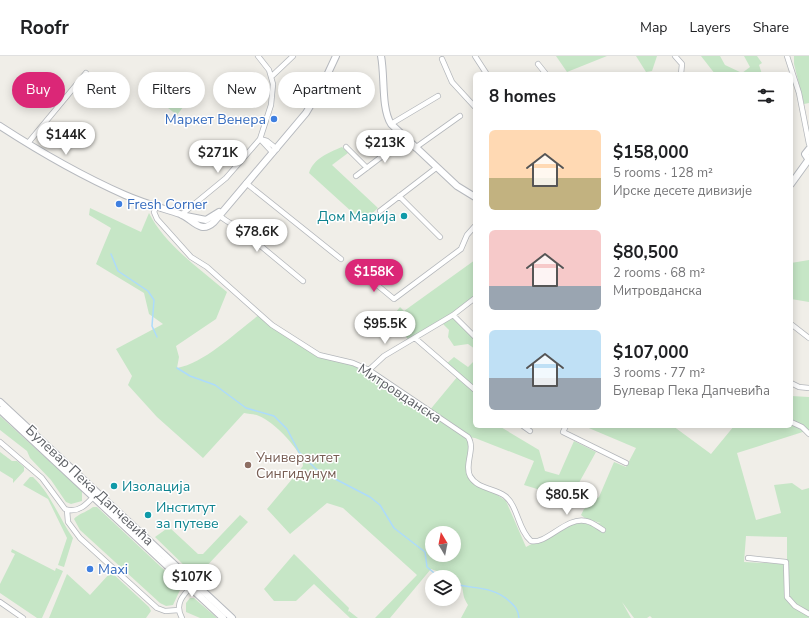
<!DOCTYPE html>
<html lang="en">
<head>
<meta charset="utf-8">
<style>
  body { margin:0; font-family:"Nunito Sans",sans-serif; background:#f6f6f6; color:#202124; height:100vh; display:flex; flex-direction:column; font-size:15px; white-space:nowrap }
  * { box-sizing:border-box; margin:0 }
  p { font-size:13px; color:#757577 }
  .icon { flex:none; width:22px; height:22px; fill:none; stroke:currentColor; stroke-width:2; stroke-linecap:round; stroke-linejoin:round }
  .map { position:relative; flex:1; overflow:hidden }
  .side { position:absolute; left:473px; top:16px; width:320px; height:356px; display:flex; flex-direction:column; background:#fff; border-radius:6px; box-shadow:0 2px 10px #0003 }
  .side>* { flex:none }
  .top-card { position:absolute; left:12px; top:16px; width:380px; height:36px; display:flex; gap:8px }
  .needle { width:26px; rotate:350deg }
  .buttons { position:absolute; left:425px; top:470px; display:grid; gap:8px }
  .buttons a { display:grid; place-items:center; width:36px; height:36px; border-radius:50%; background:#fff; box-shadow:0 2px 10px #0003; font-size:20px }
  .price { position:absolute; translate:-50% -34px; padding:0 9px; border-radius:14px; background:#fff; color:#222; font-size:13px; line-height:26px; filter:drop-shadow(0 1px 2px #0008) }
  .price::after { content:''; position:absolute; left:50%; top:24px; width:12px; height:9px; margin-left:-6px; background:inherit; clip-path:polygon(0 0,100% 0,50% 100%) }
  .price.active { background:#db2777; color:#fff }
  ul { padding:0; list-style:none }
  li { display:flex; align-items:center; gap:12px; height:100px; padding:0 16px }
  li span { display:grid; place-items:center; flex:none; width:112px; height:80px; border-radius:6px; color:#555 }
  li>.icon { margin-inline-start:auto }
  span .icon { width:48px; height:48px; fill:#fffc; stroke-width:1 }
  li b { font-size:17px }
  h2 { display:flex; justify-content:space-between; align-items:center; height:48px; padding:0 16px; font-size:17px }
  .pill { padding:0 14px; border-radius:18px; background:#fff; box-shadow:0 2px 10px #0003; font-size:14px; line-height:36px }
  .pill.active { background:#db2777; color:#fff }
  header { display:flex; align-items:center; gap:24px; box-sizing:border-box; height:56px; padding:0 20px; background:#fff; border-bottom:1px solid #e0e0e0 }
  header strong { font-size:19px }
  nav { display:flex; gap:22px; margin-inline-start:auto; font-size:14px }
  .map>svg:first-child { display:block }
  .green { fill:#c6e6c6; fill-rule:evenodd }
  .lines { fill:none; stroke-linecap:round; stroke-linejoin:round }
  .stream { stroke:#addbfb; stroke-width:1.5 }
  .street-casing { stroke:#b4b7bb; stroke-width:6 }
  .secondary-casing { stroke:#b6b9be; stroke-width:8 }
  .street { stroke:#fff; stroke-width:4.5 }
  .secondary { stroke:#fff; stroke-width:6 }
  .shop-dot { fill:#3f7fe0; stroke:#fff; stroke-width:1.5 }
  .culture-dot { fill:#0f9aa8; stroke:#fff; stroke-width:1.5 }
  .education-dot { fill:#8d6e63; stroke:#fff; stroke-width:1.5 }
  .labels { text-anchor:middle; stroke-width:3; stroke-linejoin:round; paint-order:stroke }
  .shop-label { font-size:14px; fill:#366cbe; stroke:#fff; text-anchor:start }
  .culture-label { font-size:14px; fill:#0d838f; stroke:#fff; text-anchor:start }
  .street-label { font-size:14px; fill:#5f6267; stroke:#fff }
  .education-label { font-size:14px; fill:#785e54; stroke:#fff; text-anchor:start }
</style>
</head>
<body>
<header>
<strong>Roofr</strong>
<nav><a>Map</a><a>Layers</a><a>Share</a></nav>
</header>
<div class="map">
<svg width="809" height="562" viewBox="0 0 809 562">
  <rect width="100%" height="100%" fill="#f0eee8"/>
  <path class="green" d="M556 0H607L567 16Z
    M636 0H657L652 15 646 16Z
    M701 0H720L725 9 742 17 750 11 744 0H757L762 7 759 9 762 18H715Z
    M794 0H809V47L804 48 794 8Z
    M180 35 190 42 177 59 168 52Z
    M342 91 348 97 332 109 378 152 363 166 309 117C314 102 328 97 342 91Z
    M90 152 141 176 149 157C165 189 200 213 227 236L216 263 176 290 179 301 177 312C205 307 236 276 259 259L309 294 359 309 429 355 458 320 445 309 454 301 468 311 475 304V370H499L539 394 545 415 559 419 574 385 596 396 570 443 524 429 534 405 475 382 468 381 470 420 506 445 526 491 569 468 579 465 601 467 586 463 581 459 584 453 590 450 592 445 599 441 614 406 626 411 636 392 584 370H673L711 398 734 370H791V340L809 341V374L737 397 756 464 781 457 774 429 792 427 802 434 809 432V562H652L650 560 647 562H634L622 546 631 562H461L468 549C463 541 464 540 462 531 460 519 441 517 431 513L390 562H375L417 519 343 452 327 447 290 478 267 453 303 410C303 395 273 365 259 360 255 358 249 358 244 357L203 402 157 361 128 329 132 320 116 293 163 268 149 258 144 237 96 208 111 172 89 159ZM432 477H454V499H432ZM746 480 787 481V508L744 506Z
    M475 204V242L453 259 475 281V293L468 288 454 290 448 281 449 274 441 266 409 285 392 261 400 251 404 255Z
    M809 204V246L791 243V207Z
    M0 360 82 435V445L71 448 66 446 51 424 30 402 27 395 0 374Z
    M0 396 12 405H17L24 411V415L13 427V423L0 415Z
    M30 421H33C51 438 59 462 73 482L64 511 58 509 67 482 48 443 23 429Z
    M93 451H97L176 525 180 534 173 549 166 550 160 547 80 474 74 463C78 458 87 456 93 451Z
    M240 459 248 466 202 515 192 517 155 481 169 471 198 498H203Z
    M12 493 55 515 56 512 63 515 42 562H37L0 537V528L15 498 11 496Z
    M294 498 349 552 348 556 349 555 358 562H350L314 528 296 545H274L264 533Z
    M111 516 149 551 151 555 146 562H49L67 518 90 539Z
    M190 542H194L217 562H200L186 556V547Z"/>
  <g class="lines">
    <path class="stream" d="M111 198 118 215 148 235 154 244 152 270 157 281
      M177 312 190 320 215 329 246 352 274 360 287 373 299 396 316 413 370 441 380 449 394 472 425 496 427 511 439 521
      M454 528C473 533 492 530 508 544 515 550 518 553 519 562"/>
    <g class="street-casing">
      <path id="street" d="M475 0 486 17
        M675 0 682 8 681 18
        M787 0 799 37 809 88
        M442 3 452 26 475 51
        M538 8 546 18
        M272 20 293 0
        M391 68 438 40
        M260 83 267 85 277 93
        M260 83 273 97
        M28 87 86 17
        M346 91 367 112
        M415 92 460 60
        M356 120 405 83
        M246 127 341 203
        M399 140 440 181
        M156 151 154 156 157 163 191 201 207 211 272 269 319 299 353 307 369 314 468 381C476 392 464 408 470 420 477 433 494 432 505 440 518 450 518 474 531 485 546 489 567 460 586 465 592 466 598 471 603 474
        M380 155 436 112
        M181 159 226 122 260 83 271 49 273 28 269 14 258 0
        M220 160C228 167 237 170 245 177L303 225
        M353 209 394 243 461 193 467 179 475 170
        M453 259 475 281
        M791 268 809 282
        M415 282 475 334
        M369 314 384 300 453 259 475 242
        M791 327 799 331 809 332
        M791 366 802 371 809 378
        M523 370 530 375
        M566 370 563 376 626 407
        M0 386 42 422 65 453C78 458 87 448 95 439
        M67 454 68 466 80 482 157 552 165 555 179 554
        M748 502 786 506 787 541 795 550 809 558
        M0 546 23 562
        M182 562C174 548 183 539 193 529"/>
    </g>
    <g class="secondary-casing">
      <path id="secondary" d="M381 0C385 20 381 52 391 68L457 130 475 141
        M0 70C40 96 82 120 125 139 143 147 162 152 180 158 193 163 200 179 214 166L306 57 322 30 336 0
        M809 93 805 98 809 104
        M791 128 809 103
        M186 160 206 164 219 156
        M0 346 232 562
        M0 354 223 562"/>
    </g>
    <use href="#street" class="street"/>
    <use href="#secondary" class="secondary"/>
  </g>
  <g class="shop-dot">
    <circle cx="274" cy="63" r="4"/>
    <circle cx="119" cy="148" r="4"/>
    <circle cx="90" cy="513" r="4"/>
  </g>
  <g class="culture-dot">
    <circle cx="404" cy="160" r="4"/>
    <circle cx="114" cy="430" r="4"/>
    <circle cx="148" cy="459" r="4"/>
  </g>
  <circle class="education-dot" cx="248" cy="409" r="4"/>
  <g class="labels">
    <g class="shop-label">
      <text x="266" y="68" text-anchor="end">Маркет Венера</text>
      <text x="127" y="153">Fresh Corner</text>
      <text x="98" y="518">Maxi</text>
    </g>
    <g class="culture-label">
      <text x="396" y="165" text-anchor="end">Дом Марија</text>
      <text x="122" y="435">Изолација</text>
      <text x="156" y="456">Институт<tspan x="156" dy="16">за путеве</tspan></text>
    </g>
    <g class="street-label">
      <text transform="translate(400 337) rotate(33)" y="5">Митровданска</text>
      <text transform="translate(90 429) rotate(43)" y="5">Булевар Пека Дапчевића</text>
    </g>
    <g class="education-label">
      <text x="256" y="406">Универзитет<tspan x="256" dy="16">Сингидунум</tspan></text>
    </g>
  </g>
</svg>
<div class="buttons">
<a><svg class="needle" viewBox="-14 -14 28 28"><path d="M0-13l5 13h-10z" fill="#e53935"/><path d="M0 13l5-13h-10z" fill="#757577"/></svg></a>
<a><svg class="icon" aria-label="layers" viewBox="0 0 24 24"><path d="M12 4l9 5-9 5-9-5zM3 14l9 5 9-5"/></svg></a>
</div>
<b class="price" style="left:66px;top:100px">$144K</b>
<b class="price" style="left:385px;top:108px">$213K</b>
<b class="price" style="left:218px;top:118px">$271K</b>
<b class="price" style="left:257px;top:197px">$78.6K</b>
<b class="price active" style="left:374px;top:237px">$158K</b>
<b class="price" style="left:385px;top:289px">$95.5K</b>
<b class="price" style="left:567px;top:460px">$80.5K</b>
<b class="price" style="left:192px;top:542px">$107K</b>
<div class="top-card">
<a class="pill active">Buy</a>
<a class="pill">Rent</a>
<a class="pill">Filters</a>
<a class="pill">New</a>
<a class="pill">Apartment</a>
</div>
<section class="side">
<h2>8 homes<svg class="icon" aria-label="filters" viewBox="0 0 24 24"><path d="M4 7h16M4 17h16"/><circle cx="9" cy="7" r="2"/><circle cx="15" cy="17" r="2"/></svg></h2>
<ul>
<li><span style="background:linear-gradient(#ffd9b3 60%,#c2b280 0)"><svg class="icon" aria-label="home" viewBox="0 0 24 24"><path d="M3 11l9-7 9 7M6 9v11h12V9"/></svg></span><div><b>$158,000</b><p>5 rooms · 128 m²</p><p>Ирске десете дивизије</p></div></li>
<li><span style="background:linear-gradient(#f6c9c9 70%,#9aa5b1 0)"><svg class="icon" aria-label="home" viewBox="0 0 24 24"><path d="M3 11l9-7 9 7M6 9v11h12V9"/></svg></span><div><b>$80,500</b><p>2 rooms · 68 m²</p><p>Митровданска</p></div></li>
<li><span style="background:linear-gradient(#bfe0f5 60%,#9aa5b1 0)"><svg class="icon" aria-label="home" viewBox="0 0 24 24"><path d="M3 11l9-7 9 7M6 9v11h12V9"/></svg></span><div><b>$107,000</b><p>3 rooms · 77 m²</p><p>Булевар Пека Дапчевића</p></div></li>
</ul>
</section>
</div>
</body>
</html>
